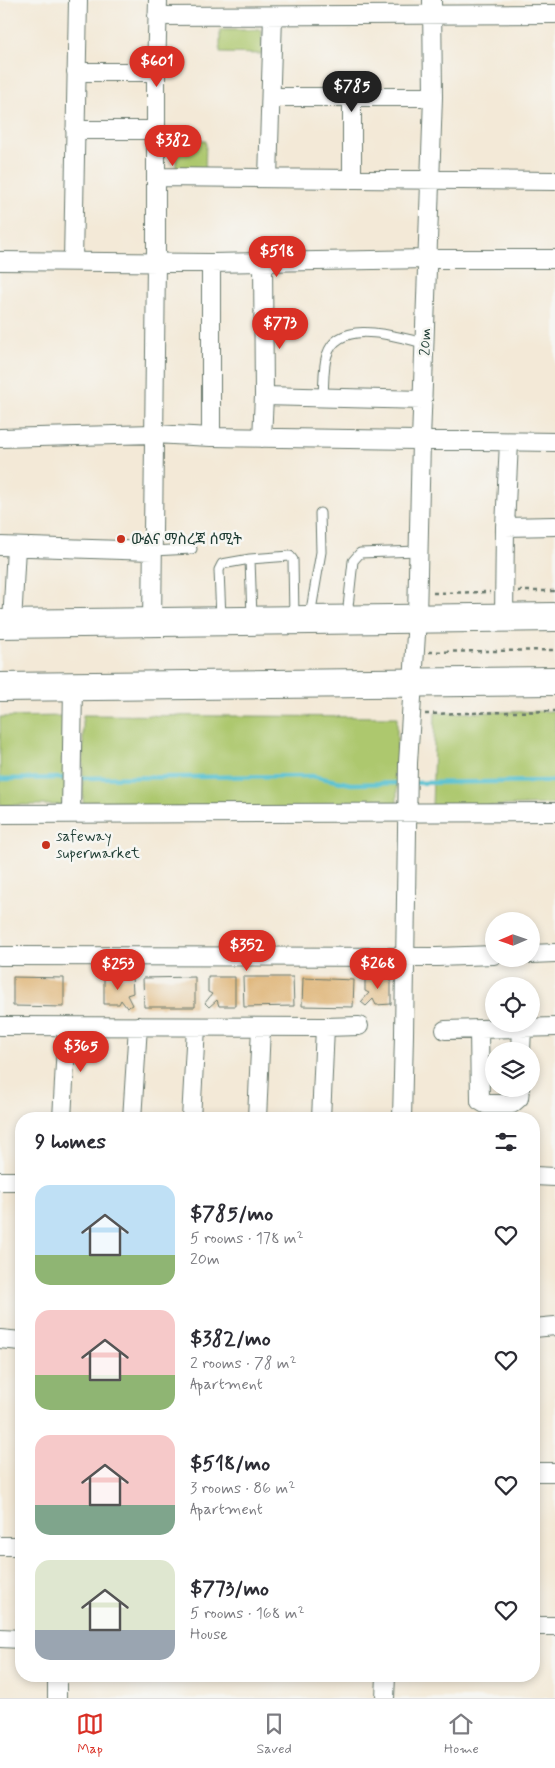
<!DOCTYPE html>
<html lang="en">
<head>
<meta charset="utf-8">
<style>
  body { margin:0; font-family:Mynerve,"Noto Sans Ethiopic",sans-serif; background:#f7f7f7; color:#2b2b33; height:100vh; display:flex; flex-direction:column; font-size:19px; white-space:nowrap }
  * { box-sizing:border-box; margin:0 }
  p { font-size:16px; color:#7c7c81 }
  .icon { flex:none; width:28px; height:28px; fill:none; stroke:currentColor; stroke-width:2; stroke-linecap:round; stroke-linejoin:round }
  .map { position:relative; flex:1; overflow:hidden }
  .side { position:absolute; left:15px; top:1112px; width:525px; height:570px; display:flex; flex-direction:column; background:#fff; border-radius:20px; box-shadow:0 2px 8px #0003 }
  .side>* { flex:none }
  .needle { width:32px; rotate:268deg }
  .tools { position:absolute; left:485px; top:912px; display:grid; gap:10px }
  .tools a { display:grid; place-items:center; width:55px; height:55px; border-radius:50%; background:#fff; box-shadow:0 2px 8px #0003; font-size:25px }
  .price { position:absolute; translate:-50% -42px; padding:0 11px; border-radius:18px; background:#d93025; color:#fff; font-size:16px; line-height:32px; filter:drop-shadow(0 1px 2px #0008) }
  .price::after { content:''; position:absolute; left:50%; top:30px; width:15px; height:11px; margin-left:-8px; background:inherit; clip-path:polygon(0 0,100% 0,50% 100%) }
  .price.selected { background:#222; color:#fff }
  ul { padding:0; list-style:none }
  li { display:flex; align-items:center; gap:15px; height:125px; padding:0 20px }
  li span { display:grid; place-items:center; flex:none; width:140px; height:100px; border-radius:15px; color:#555 }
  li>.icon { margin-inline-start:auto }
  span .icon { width:60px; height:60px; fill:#fffc; stroke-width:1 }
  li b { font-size:21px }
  h2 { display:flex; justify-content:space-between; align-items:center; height:60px; padding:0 20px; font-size:21px }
  .tabs { display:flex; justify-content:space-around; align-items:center; height:70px; border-top:1px solid #e1e1e2; background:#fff; font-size:14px; color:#7c7c81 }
  .tabs a { display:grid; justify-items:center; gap:2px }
  .tabs .selected { color:#d93025 }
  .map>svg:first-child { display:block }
  .green { fill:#adc86e; stroke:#668251 }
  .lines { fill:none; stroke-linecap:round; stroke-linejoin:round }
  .stream { stroke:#55c0d0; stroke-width:4.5 }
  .building { fill:#deb273 }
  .service-casing { stroke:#69796d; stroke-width:11 }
  .minor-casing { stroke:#69796d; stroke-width:20 }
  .primary-casing { stroke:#69796d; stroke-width:30 }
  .path { stroke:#69796d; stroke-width:2.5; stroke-dasharray:4 4; stroke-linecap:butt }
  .service { stroke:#fff; stroke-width:9 }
  .minor { stroke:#fff; stroke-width:18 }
  .primary { stroke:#fff; stroke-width:28 }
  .poi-dot { fill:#c8321e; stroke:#f6f6f2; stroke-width:2 }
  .labels { text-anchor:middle; stroke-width:5; stroke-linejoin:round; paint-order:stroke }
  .street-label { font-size:15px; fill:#1f3d34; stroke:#f6f6f2 }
  .poi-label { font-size:15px; fill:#1f3d34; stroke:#f6f6f2; text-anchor:start }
</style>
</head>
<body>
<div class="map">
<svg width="555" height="1698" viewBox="0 0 555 1698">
  <rect width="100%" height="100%" fill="#f6f6f2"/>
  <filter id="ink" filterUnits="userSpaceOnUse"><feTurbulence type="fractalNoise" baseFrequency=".02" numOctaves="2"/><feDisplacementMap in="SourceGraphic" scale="10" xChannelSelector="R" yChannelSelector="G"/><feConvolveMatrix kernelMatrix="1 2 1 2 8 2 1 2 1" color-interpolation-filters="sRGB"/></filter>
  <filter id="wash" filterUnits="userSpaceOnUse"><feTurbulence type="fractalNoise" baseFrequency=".0096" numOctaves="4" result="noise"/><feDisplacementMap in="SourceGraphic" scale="20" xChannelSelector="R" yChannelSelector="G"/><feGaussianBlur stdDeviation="1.12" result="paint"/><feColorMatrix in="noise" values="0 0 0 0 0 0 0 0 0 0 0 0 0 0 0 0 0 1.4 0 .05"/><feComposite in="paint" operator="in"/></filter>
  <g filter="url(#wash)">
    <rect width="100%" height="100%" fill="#f3e9d7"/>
    <path class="green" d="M220 30H262V54L220 53Z
      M176 141H206L205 175H176Z
      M555 711V804L432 808 435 713Z
      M83 715 397 717V809H83Z
      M67 716 66 805H0V717Z"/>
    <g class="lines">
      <path class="stream" d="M76 778 312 776 351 784 403 783
        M0 779 69 778
        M411 783 555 781"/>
    </g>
    <g id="blocks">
      <path class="building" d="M365 976H391V1004L376 1005 373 999 366 1006 361 1002 369 993 365 991Z
        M13 977 64 978V1007L13 1006Z
        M132 977 133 993 127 995 132 1005 127 1008 121 1000 119 1004H104V978Z
        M195 977V1007H144L143 978Z
        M208 977H235V1006H219L217 1000 209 1007 205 1003 212 994 208 992Z
        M243 977H293L294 1006 244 1007Z
        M303 978 354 980 353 1007 302 1006Z"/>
    </g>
  </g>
  <g filter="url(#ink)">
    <use href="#blocks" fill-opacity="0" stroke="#69796d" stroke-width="1"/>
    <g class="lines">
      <g class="service-casing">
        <path id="service" d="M323 397C324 385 323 366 327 355 339 317 397 337 424 343
          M152 551 192 549
          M250 559 252 618
          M310 616 321 552 320 513
          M347 616 353 561 360 553 419 551
          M221 618 219 570 222 564 250 559 290 556 293 560 294 617"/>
      </g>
      <g class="minor-casing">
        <path id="minor" d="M157 16 555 14
          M76 72H156L158 0
          M271 97H433
          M75 130H157
          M156 177 555 181
          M268 178 273 16
          M352 179V97
          M0 261 211 263 428 259H555
          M73 261 78 0
          M211 263V437
          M264 396 423 400
          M0 438 154 434 211 437 555 442
          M262 438 264 396 263 262
          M505 527 555 526
          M0 546 152 551
          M504 617 505 527 509 442
          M152 623 156 262V72
          M12 624 16 547
          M0 814 555 812
          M71 814 73 685
          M531 954 555 953
          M0 956 437 957 494 955
          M0 1026 325 1027 359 1026
          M445 1030 555 1027
          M479 1030 480 1101 485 1104H512L519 1098 520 1089
          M521 1051 522 1028
          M62 1119 67 1026
          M132 1119 138 1026
          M191 1119 196 1027
          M257 1119 261 1027
          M321 1119 325 1027
          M402 1119 404 1034 408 763 417 618 421 441 433 97 432 0
          M534 1176 555 1177
          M0 1181H21
          M534 1328 555 1326
          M0 1339 21 1341
          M534 1472H555
          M0 1546H21
          M534 1626H555
          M0 1638 21 1639
          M57 1676V1698
          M385 1698 386 1676"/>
      </g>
      <g class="primary-casing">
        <path id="primary" d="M0 624 555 617
          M0 687 555 681"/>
      </g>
      <path class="path" d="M518 591H555
        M433 593 490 592
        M429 652 555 650
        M425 714 555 711"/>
      <use href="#service" class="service"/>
      <use href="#minor" class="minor"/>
      <use href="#primary" class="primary"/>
    </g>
  </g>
  <g class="poi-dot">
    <circle cx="121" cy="539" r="5"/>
    <circle cx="46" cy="845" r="5"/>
  </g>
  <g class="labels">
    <g class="street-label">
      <text transform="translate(425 342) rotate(-88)" y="5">20m</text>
    </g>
    <g class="poi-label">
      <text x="131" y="544">ውልና ማስረጃ ሰሚት</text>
      <text x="56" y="841">safeway<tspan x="56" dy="17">supermarket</tspan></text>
    </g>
  </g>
</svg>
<div class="tools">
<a><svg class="needle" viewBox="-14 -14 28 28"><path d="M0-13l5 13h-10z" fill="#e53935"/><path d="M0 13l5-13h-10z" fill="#7c7c81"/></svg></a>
<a><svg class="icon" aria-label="locate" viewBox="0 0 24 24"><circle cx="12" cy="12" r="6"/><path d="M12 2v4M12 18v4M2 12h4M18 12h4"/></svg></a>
<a><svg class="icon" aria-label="layers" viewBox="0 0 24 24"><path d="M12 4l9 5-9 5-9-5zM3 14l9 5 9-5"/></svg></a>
</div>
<b class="price" style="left:157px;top:88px">$601</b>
<b class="price selected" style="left:352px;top:113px">$785</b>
<b class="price" style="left:173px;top:167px">$382</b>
<b class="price" style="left:277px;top:278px">$518</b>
<b class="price" style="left:280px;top:350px">$773</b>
<b class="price" style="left:247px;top:972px">$352</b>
<b class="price" style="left:378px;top:990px">$268</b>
<b class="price" style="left:118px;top:991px">$253</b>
<b class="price" style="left:81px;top:1073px">$365</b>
<section class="side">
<h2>9 homes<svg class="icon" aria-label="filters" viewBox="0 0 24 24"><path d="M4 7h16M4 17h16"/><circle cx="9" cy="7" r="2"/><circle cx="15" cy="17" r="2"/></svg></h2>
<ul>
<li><span style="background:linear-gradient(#bfe0f5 70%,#8fb573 0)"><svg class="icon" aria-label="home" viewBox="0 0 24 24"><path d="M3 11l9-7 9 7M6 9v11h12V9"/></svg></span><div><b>$785/mo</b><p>5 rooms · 178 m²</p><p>20m</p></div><svg class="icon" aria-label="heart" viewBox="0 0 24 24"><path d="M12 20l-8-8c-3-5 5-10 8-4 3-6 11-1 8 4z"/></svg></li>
<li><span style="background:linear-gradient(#f6c9c9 65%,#8fb573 0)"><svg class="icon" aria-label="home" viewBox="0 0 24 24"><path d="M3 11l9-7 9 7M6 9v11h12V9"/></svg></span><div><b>$382/mo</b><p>2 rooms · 78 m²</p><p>Apartment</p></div><svg class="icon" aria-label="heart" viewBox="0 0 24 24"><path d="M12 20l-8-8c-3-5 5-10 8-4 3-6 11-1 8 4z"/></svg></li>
<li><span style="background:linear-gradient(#f6c9c9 70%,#7fa58c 0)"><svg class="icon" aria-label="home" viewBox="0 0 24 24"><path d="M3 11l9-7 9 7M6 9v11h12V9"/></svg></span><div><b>$518/mo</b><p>3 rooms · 86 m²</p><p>Apartment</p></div><svg class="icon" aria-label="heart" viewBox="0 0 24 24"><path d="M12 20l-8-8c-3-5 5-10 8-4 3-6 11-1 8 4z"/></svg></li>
<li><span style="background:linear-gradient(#dfe7d0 70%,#9aa5b1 0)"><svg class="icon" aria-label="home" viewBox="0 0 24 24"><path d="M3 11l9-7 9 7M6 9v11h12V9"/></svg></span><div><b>$773/mo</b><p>5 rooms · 168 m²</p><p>House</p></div><svg class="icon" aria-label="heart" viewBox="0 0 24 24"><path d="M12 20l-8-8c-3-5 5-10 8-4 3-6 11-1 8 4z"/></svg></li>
</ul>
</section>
</div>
<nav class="tabs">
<a class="selected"><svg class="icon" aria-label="map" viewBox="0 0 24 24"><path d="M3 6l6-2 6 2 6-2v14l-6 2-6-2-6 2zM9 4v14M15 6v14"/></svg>Map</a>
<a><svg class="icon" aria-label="saved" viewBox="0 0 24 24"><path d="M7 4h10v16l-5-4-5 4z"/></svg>Saved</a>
<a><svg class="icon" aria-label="home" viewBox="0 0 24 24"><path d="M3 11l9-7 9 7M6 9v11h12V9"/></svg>Home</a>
</nav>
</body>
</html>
